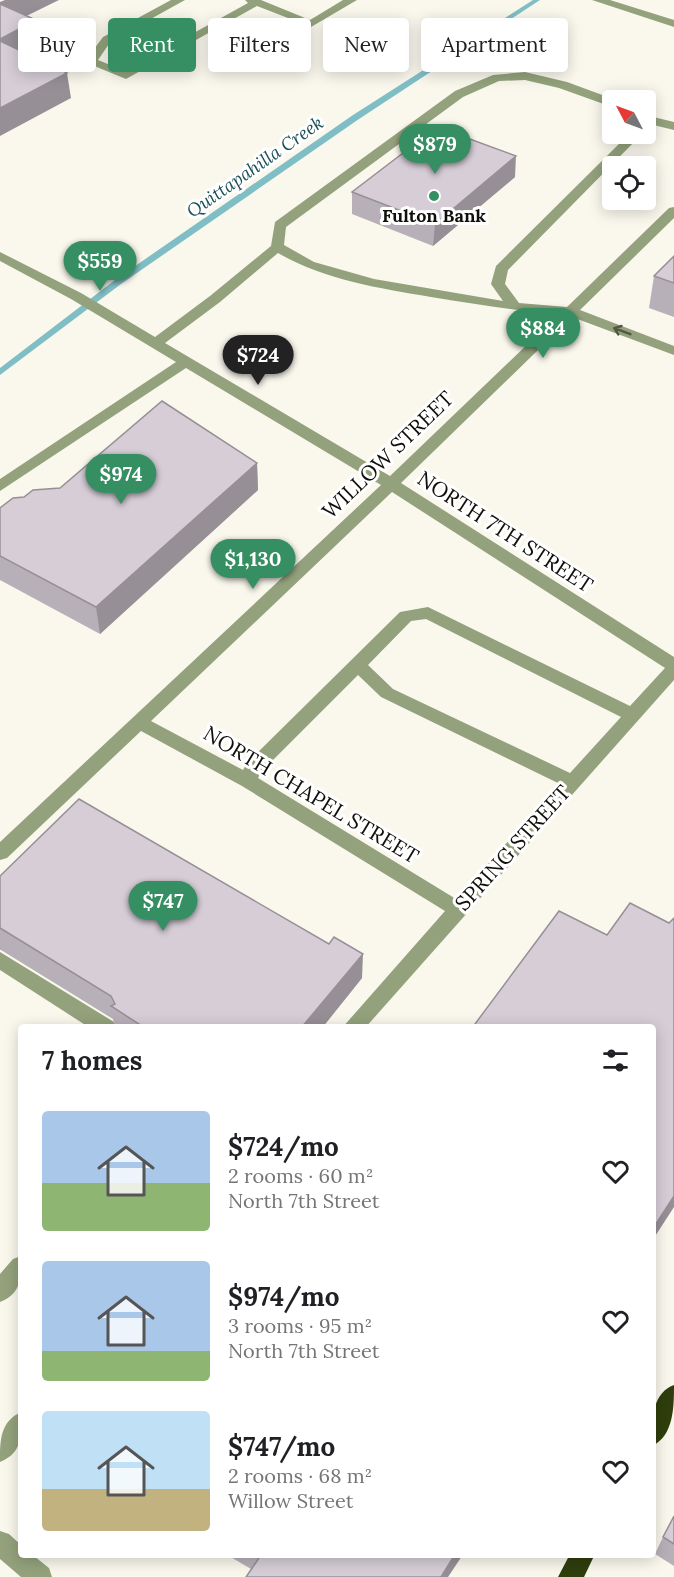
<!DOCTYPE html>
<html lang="en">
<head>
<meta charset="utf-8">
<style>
  body { margin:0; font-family:Lora,serif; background:#f2f2f2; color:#202124; height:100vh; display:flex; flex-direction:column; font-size:22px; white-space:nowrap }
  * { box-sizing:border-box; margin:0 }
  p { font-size:20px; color:#757577 }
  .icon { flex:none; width:33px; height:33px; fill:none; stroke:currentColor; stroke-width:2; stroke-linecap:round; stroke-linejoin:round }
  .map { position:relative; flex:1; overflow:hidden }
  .side { position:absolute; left:18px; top:1024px; width:638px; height:534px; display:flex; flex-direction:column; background:#fff; border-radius:6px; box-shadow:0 3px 15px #0003 }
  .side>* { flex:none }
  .guide { position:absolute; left:18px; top:18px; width:639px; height:54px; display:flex; gap:12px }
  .needle { width:39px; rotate:311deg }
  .tools { position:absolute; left:602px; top:90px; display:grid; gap:12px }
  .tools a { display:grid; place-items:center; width:54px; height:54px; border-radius:6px; background:#fff; box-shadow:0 3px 15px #0003; font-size:30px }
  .price { position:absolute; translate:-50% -51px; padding:0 14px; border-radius:21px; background:#368e63; color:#fff; font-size:20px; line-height:39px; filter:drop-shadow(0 2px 3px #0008) }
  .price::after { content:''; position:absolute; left:50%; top:36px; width:18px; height:14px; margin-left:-9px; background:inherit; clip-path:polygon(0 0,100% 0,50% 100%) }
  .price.on { background:#222; color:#fff }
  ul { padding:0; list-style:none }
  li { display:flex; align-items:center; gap:18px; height:150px; padding:0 24px }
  li span { display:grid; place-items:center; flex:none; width:168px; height:120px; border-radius:6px; color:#555 }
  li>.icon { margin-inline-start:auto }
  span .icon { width:72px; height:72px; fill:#fffc; stroke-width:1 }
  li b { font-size:26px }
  h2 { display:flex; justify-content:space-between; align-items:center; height:72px; padding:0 24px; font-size:26px }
  .chip { padding:0 21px; border-radius:6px; background:#fff; box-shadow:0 3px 15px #0003; font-size:21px; line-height:54px }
  .chip.on { background:#368e63; color:#fff }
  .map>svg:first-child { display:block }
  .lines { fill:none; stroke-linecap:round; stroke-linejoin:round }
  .stream { fill:#80bec6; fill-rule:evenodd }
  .minor { fill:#93a27c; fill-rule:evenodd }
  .highway { fill:#2f3e0c; fill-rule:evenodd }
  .wall { fill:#b8b0b8 }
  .shaded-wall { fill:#969096 }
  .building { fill:#d6cdd6; stroke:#969096; stroke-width:1.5 }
  .oneway { stroke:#525844 }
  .poi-dot { fill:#368e63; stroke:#fff; stroke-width:2 }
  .labels { text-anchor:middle; stroke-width:6; stroke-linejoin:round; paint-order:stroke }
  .far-water-label { font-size:18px; font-style:italic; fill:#194f56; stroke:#fff }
  .far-poi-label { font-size:18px; font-weight:bold; fill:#100f0b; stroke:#fff }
  .street-label { font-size:21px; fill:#100f0b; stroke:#fff }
</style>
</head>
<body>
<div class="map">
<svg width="674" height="1577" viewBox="0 0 674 1577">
  <rect width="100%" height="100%" fill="#faf8ed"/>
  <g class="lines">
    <path class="stream" d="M533 0H540L359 119 121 284 0 375V368L115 280 353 115Z"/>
    <path class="minor" d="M171 0H185L111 41 98 60 125 71 248 3 245 0H261L310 20 343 0H357L311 27 257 6 126 79 87 63 85 61 103 37Z
      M592 0H610L674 20V27Z
      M525 72 567 82 616 100H612V107L559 88 525 80 499 81 463 97 286 227 284 245 314 262 374 279 503 301 491 284 496 266 629 134H642L508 270 505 284 519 303 567 307 669 208 674 207V218L580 310 674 346V355L572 317 401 483 674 657V680L365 1028H342L445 911 242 786 141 731 7 858 0 860V842L381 485 186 368 0 491V479L176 362 71 299 0 261V252L81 293 155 337 210 296 271 246 275 222 455 91 493 75ZM278 253C325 280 378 288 431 297 474 304 516 311 559 314L390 476 165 343 220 302ZM392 492 665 668 630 706 428 607 400 612 247 763 243 770 151 721ZM426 619 621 717 570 773 393 689 368 665 411 621ZM358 675 381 697 560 784 456 899 258 778 261 772Z
      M645 115 674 122V130L645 123Z
      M0 952 114 1022 117 1028H90L0 970Z
      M21 1256C21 1276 23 1293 0 1302V1274L13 1259Z
      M21 1412C21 1434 24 1452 0 1462 0 1440 0 1422 21 1412Z
      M0 1531 9 1534 21 1545V1556H34L49 1568 52 1577H21L0 1559Z"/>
    <path class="highway" d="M674 1385C674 1406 674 1436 652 1446 652 1424 650 1394 674 1385Z
      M569 1556H594L584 1577H558Z"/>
  </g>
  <path class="wall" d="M515 177 433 246 352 214V192Z
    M674 256V317L649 308 654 276Z
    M257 463 258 490 100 634 0 580V508L24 497 60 488Z
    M0 876 362 978 322 1028H115L113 1019 1 950H0Z
    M674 1516V1566L655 1554 663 1537Z
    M229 1556H462L251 1569Z"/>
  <path class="shaded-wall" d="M5 0H59L2 28 0 15V2Z
    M36 20 39 46 1 65 0 57V39Z
    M67 73 71 98 0 136V108Z
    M516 156 515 177 433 246 435 224Z
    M257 463 258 490 100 634 96 607Z
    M363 954 362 978 322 1028H301Z
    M674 1196V1207L652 1241V1230Z
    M454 1556H462L448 1577H441Z"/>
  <path class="building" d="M0 4 36 20 0 39Z
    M0 41 67 73 0 108Z
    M437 127 516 156 435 224 352 192Z
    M674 256V283L654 276Z
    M162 401 257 463 96 607 0 556V508L13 498 24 497 33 490 60 488Z
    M79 799 329 944 334 937 363 954 301 1028H145L111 1006 115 1004 111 996 0 928V876Z
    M630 903 669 923 674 918V1196L652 1230V1028H472L559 911 607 935Z
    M674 1516V1544L663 1537Z
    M255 1556H454L441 1577H246L259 1558Z"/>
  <defs><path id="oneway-shaft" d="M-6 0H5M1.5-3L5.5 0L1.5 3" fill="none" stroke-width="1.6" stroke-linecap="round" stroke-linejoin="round" transform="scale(1.5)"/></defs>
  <use class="oneway" href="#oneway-shaft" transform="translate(622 331) rotate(-159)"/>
  <circle class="poi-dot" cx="434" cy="196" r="6"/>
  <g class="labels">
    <g class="far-water-label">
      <text transform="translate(255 167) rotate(-35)" y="6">Quittapahilla Creek</text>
    </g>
    <g class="far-poi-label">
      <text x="434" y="222">Fulton Bank</text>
    </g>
    <g class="street-label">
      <text transform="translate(388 455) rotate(-44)" y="7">WILLOW STREET</text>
      <text transform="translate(505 532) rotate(33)" y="7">NORTH 7TH STREET</text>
      <text transform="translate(311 795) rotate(31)" y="7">NORTH CHAPEL STREET</text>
      <text transform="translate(513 848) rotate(-48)" y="7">SPRING STREET</text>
    </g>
  </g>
</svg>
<div class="tools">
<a><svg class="needle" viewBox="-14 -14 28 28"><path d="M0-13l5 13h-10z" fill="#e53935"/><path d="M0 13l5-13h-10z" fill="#757577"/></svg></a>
<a><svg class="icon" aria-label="locate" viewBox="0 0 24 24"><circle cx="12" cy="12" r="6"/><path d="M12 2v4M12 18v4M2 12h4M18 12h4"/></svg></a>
</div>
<b class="price" style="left:435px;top:175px">$879</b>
<b class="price" style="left:100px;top:292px">$559</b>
<b class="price" style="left:543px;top:359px">$884</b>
<b class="price on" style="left:258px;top:386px">$724</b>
<b class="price" style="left:121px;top:505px">$974</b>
<b class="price" style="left:253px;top:590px">$1,130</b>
<b class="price" style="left:163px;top:932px">$747</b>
<div class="guide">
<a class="chip">Buy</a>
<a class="chip on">Rent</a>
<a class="chip">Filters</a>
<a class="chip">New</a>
<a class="chip">Apartment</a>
</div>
<section class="side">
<h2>7 homes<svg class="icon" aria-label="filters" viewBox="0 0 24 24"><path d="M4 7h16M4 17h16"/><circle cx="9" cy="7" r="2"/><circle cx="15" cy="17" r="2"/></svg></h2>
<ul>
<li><span style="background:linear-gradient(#a9c7e8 60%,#8fb573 0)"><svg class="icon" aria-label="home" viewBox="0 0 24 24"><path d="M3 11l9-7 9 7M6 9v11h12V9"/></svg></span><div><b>$724/mo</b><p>2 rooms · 60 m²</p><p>North 7th Street</p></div><svg class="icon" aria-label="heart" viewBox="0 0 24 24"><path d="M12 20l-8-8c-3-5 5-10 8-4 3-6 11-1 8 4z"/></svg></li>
<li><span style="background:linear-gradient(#a9c7e8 75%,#8fb573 0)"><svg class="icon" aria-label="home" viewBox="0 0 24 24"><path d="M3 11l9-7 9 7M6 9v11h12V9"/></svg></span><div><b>$974/mo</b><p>3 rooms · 95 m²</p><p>North 7th Street</p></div><svg class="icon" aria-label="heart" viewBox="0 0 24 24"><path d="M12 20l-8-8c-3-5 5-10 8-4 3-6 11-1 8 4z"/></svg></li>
<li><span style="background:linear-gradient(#bfe0f5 65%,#c2b280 0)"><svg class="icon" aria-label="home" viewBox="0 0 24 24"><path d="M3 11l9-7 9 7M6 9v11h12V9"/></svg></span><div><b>$747/mo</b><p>2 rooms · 68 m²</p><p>Willow Street</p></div><svg class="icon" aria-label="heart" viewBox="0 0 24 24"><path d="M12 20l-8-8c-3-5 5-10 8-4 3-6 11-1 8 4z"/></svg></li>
</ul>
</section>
</div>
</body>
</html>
